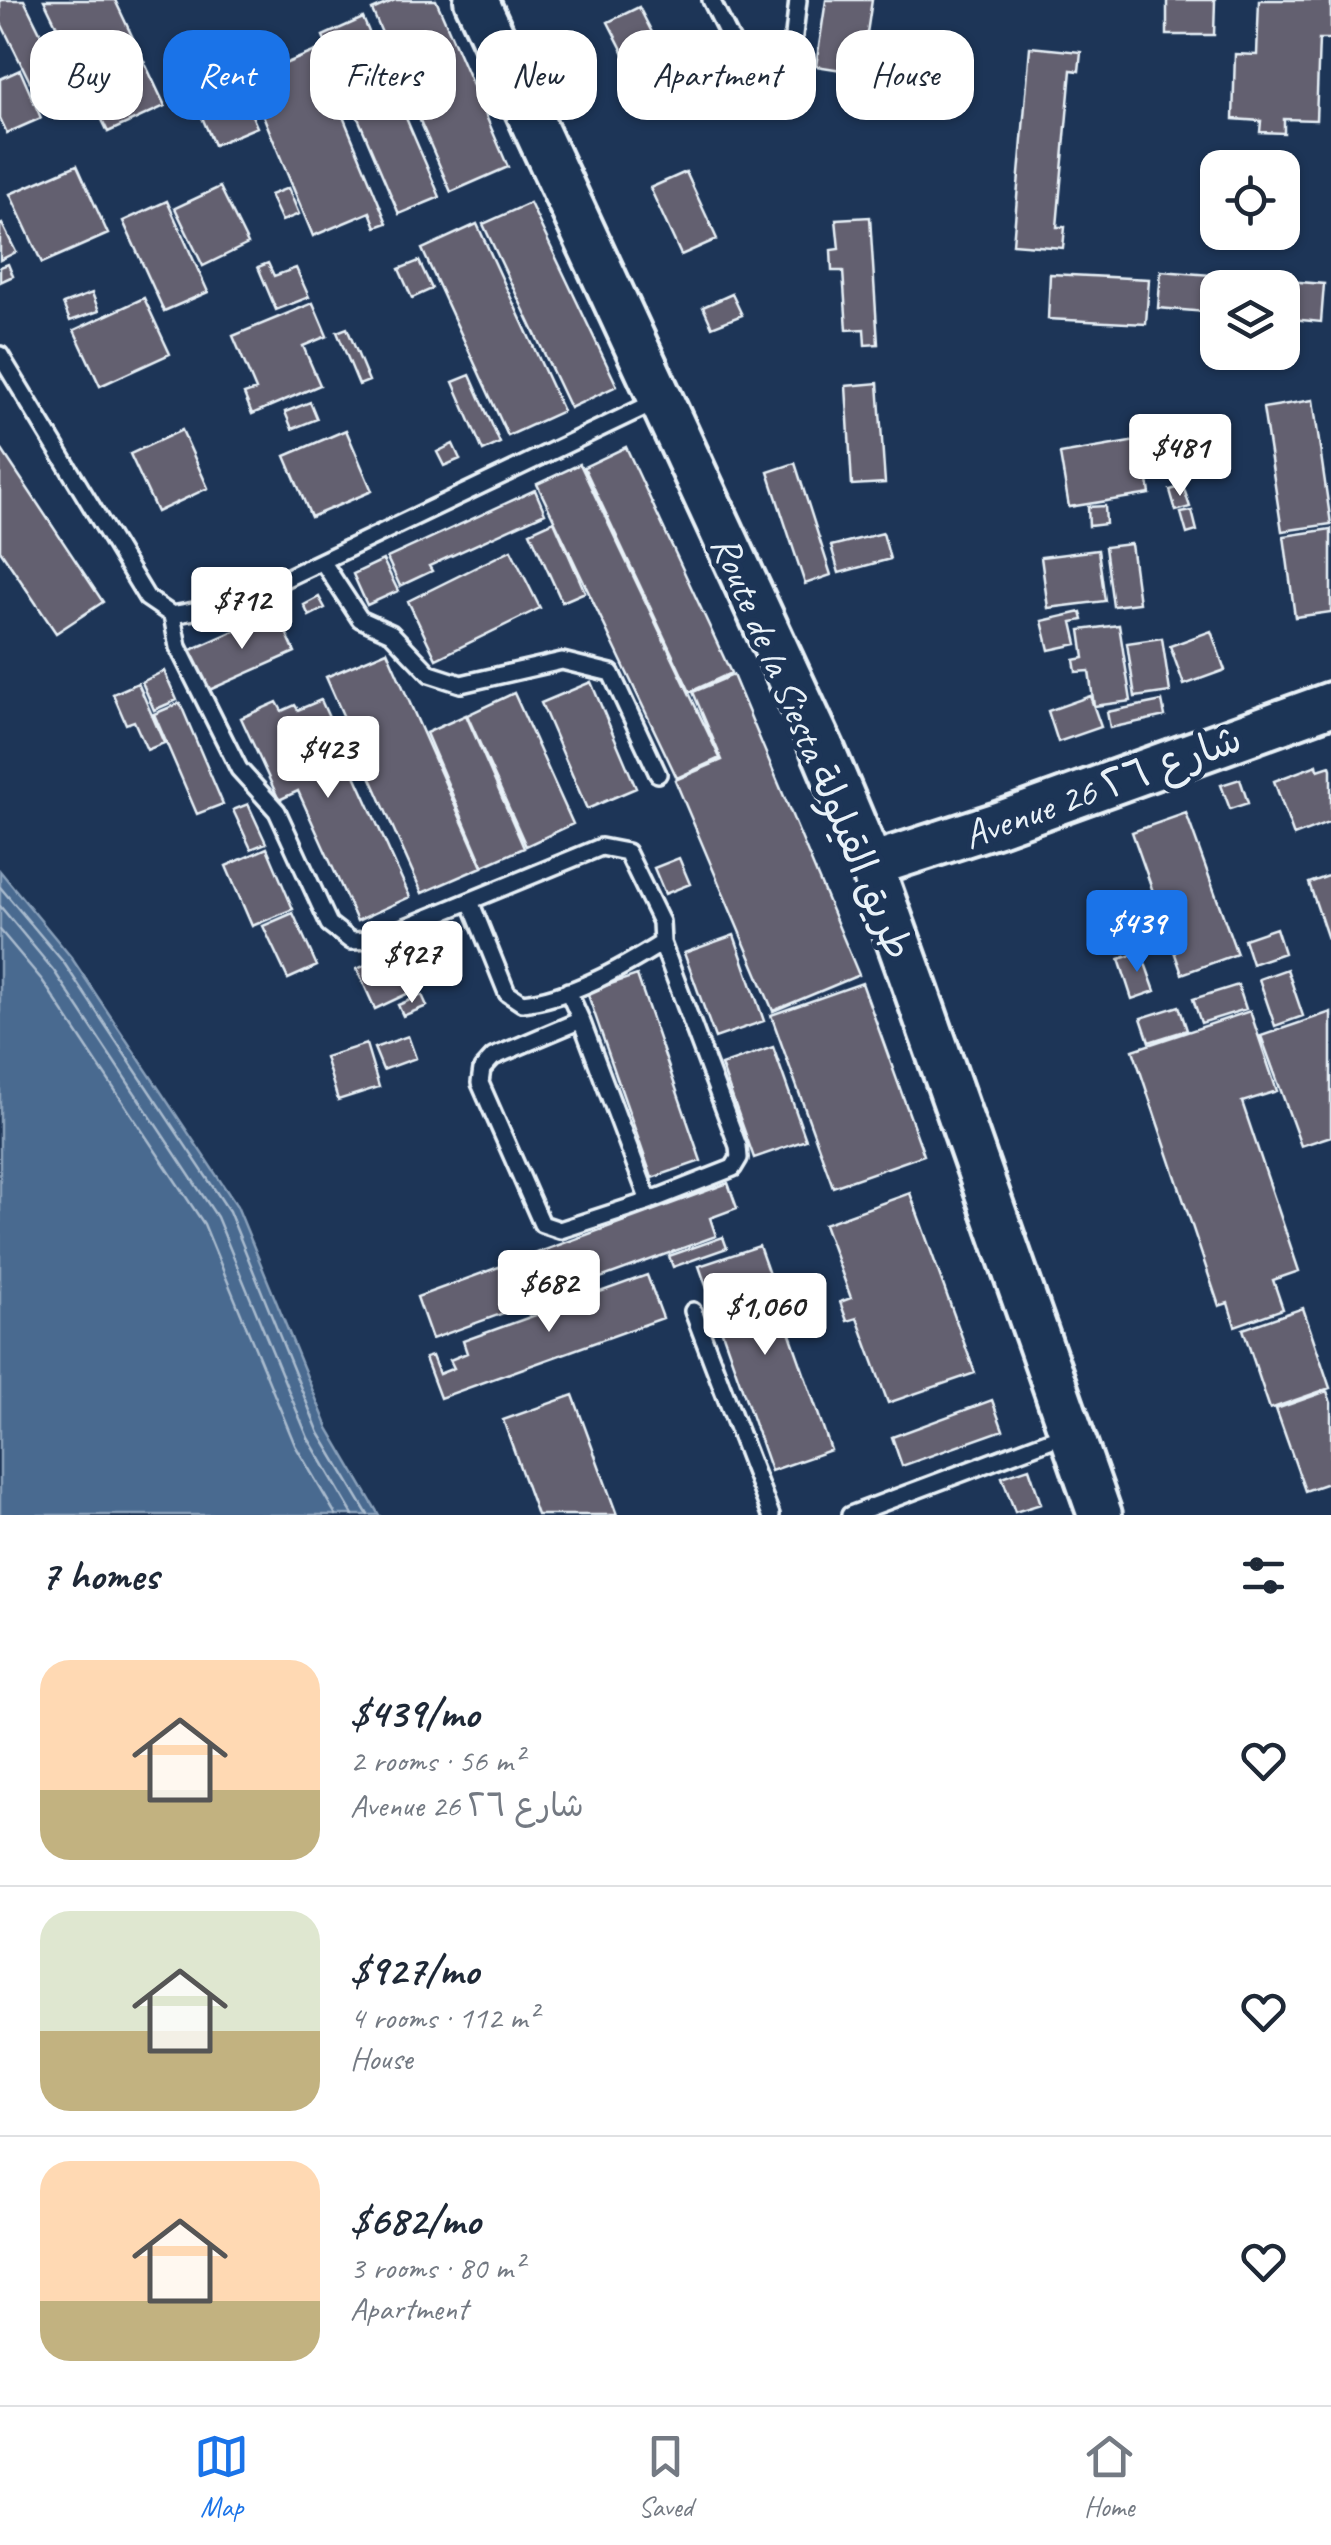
<!DOCTYPE html>
<html lang="en">
<head>
<meta charset="utf-8">
<style>
  body { margin:0; font-family:Caveat,"Playpen Sans Arabic",sans-serif; background:#f2f2f3; color:#1f2937; height:100vh; display:flex; flex-direction:column; font-size:38px; white-space:nowrap }
  * { box-sizing:border-box; margin:0 }
  p { font-size:32px; color:#747a83 }
  .icon { flex:none; width:55px; height:55px; fill:none; stroke:currentColor; stroke-width:2; stroke-linecap:round; stroke-linejoin:round }
  .map { position:relative; height:1515px; overflow:hidden }
  .details { display:flex; flex-direction:column; background:#fff; flex:1 }
  .details>* { flex:none }
  .hud { position:absolute; left:30px; top:30px; width:1272px; height:90px; display:flex; gap:20px }
  .buttons { position:absolute; left:1200px; top:150px; display:grid; gap:20px }
  .buttons a { display:grid; place-items:center; width:100px; height:100px; border-radius:20px; background:#fff; box-shadow:0 2px 8px #0004; font-size:50px }
  .price { position:absolute; translate:-50% -85px; padding:0 22px; border-radius:10px; background:#fff; color:#222; font-size:32px; line-height:65px; filter:drop-shadow(0 2px 5px #0008) }
  .price::after { content:''; position:absolute; left:50%; top:60px; width:30px; height:22px; margin-left:-15px; background:inherit; clip-path:polygon(0 0,100% 0,50% 100%) }
  .price.active { background:#1a73e8; color:#fff }
  ul { padding:0; list-style:none }
  li { display:flex; align-items:center; gap:30px; height:250px; padding:0 40px }
  li+li { border-top:2px solid #e0e1e3 }
  li span { display:grid; place-items:center; flex:none; width:280px; height:200px; border-radius:30px; color:#555 }
  li>.icon { margin-inline-start:auto }
  span .icon { width:120px; height:120px; fill:#fffc; stroke-width:1 }
  li b { font-size:42px }
  h2 { display:flex; justify-content:space-between; align-items:center; height:120px; padding:0 40px; font-size:42px }
  .pill { padding:0 35px; border-radius:30px; background:#fff; box-shadow:0 2px 8px #0004; font-size:35px; line-height:90px }
  .pill.active { background:#1a73e8; color:#fff }
  .tab-bar { display:flex; justify-content:space-around; align-items:center; height:140px; border-top:2px solid #e0e1e3; background:#fff; font-size:28px; color:#747a83 }
  .tab-bar a { display:grid; justify-items:center; gap:5px }
  .tab-bar .active { color:#1a73e8 }
  .map>svg:first-child { display:block }
  .water { fill:#4a6a90; stroke:#89a0ba; stroke-width:2.5 }
  .lines { fill:none; stroke-linecap:round; stroke-linejoin:round }
  .shore { stroke:#a9bbce; stroke-width:2.5 }
  .building { fill:#646070; stroke:#e8f1f8; stroke-width:2.5 }
  .service-casing { stroke:#e8f1f8; stroke-width:22 }
  .secondary-casing { stroke:#e8f1f8; stroke-width:50 }
  .service { stroke:#1d3557; stroke-width:15 }
  .secondary { stroke:#1d3557; stroke-width:42 }
  .labels { text-anchor:middle; stroke-width:10; stroke-linejoin:round; paint-order:stroke }
  .street-label { font-size:40px; fill:#e8f1f8; stroke:#1d3557 }
</style>
</head>
<body>
<div class="map">
<svg width="1331" height="1515" viewBox="0 0 1331 1515">
  <rect width="100%" height="100%" fill="#1d3557"/>
  <filter id="ink" filterUnits="userSpaceOnUse"><feTurbulence type="fractalNoise" baseFrequency=".01" numOctaves="2"/><feDisplacementMap in="SourceGraphic" scale="20" xChannelSelector="R" yChannelSelector="G"/><feConvolveMatrix kernelMatrix="1 2 1 2 8 2 1 2 1" color-interpolation-filters="sRGB"/></filter>
  <g filter="url(#ink)">
    <path class="water" d="M0 871 71 957 237 1206 328 1428 379 1515H0Z"/>
    <g class="lines">
      <path class="shore" d="M0 887 64 963 229 1211 319 1433 368 1515
        M0 906 54 971 217 1217 308 1438 353 1515
        M0 930 42 980 204 1224 295 1445 336 1515"/>
    </g>
    <path class="building" d="M0 0H24L67 87 39 100 0 21Z
      M44 0H115L165 106 108 132Z
      M395 0H436L508 167 451 192 372 10Z
      M826 0H872L861 73 816 66Z
      M1167 0H1215L1214 35H1167Z
      M1259 0H1331V39H1319L1316 120 1284 119V133L1260 132 1261 121 1233 119 1235 54 1257 55Z
      M639 7 661 50 630 65 608 22Z
      M363 18 440 197 399 214 323 36Z
      M1030 47 1081 52 1079 71 1071 70 1057 227H1065L1063 248 1013 244Z
      M316 51 387 223 376 227 370 212 313 236 248 79Z
      M20 70 41 118 7 133 0 118V79Z
      M241 90 257 127 214 145 198 108Z
      M77 165 108 234 42 263 10 194Z
      M686 172 717 239 681 255 650 188Z
      M220 187 248 244 203 266 175 208Z
      M288 188 299 214 282 221 270 195Z
      M167 201 208 292 164 311 123 221Z
      M530 203 617 386 570 408 483 224Z
      M870 217 878 344 865 345 864 329 847 330 843 271H832L831 250 839 249 836 219Z
      M2 224 16 252 0 260V225Z
      M477 224 563 411 508 436 422 249Z
      M419 261 432 289 412 298 399 269Z
      M268 263 274 276 296 268 309 297 276 310 258 267Z
      M8 264 13 276 0 282V267Z
      M1161 271 1324 284 1321 322 1282 318V288H1218V313L1158 308Z
      M1050 274 1149 279 1146 324 1048 319Z
      M92 293 99 311 70 321 63 304Z
      M732 294 742 315 712 327 703 307Z
      M144 298 170 354 100 386 74 330Z
      M313 303 327 336 303 346 320 385 252 414 244 394 256 390 233 336Z
      M347 328 369 381 359 385 337 332Z
      M470 375 500 443 483 451 453 382Z
      M878 383 885 483 852 485 846 386Z
      M1313 400 1331 524 1282 531 1263 408Z
      M310 402 317 419 292 429 285 412Z
      M182 430 208 488 157 512 130 454Z
      M346 430 372 491 311 517 285 456Z
      M1142 440 1150 494 1069 507 1060 454Z
      M453 444 460 459 444 466 437 452Z
      M0 447 103 602 56 633 0 550Z
      M626 447 731 673 690 692 584 467Z
      M795 463 831 575 805 584 768 472Z
      M580 464 720 758 677 778 537 484Z
      M1183 486 1190 507 1176 511 1170 490Z
      M535 490 545 513 429 566 432 571 400 586 387 558Z
      M1105 506 1106 524 1089 526 1088 507Z
      M1192 511 1197 531 1187 534 1181 513Z
      M554 521 585 592 562 602 530 532Z
      M1331 529V612L1295 617 1284 536Z
      M883 533 890 559 839 573 831 546Z
      M1131 544 1139 603 1113 606 1105 547Z
      M511 550 540 608 436 659 408 601Z
      M1098 550 1105 601 1048 608 1041 557Z
      M383 560 398 591 367 605 353 574Z
      M319 597 325 608 309 616 304 605Z
      M277 612 295 652 207 691 189 651Z
      M1081 612 1083 620 1072 622 1077 644 1049 650 1042 621Z
      M1119 625 1131 701 1094 706 1089 671 1076 672 1074 660 1084 658 1080 630Z
      M1211 631 1225 670 1184 685 1170 646Z
      M1162 638 1170 692 1135 697 1127 643Z
      M387 651 482 867 422 893 326 677Z
      M164 671 177 700 154 710 142 682Z
      M733 675 859 975 773 1011 675 780 722 760 693 692Z
      M591 682 636 788 587 809 541 703Z
      M138 683 164 743 147 750 134 721 126 724 113 694Z
      M514 693 573 824 526 846 467 715Z
      M1090 696 1101 727 1058 742 1048 711Z
      M321 700 410 897 357 921 298 791 279 800 241 718 277 702 282 711 295 705 298 710Z
      M1162 701 1165 716 1110 728 1107 712Z
      M180 703 223 804 197 814 154 714Z
      M466 715 524 848 483 866 426 733Z
      M1317 765 1318 770 1330 766 1331 769V822L1294 836 1274 781Z
      M1240 779 1248 803 1230 809 1221 785Z
      M248 804 266 843 251 849 233 810Z
      M1186 813 1237 954 1182 974 1132 832Z
      M267 848 293 909 252 926 226 866Z
      M679 858 690 884 665 894 654 868Z
      M1331 875V938L1328 939 1309 883Z
      M293 913 317 966 288 979 263 926Z
      M1276 928 1284 953 1252 964 1244 939Z
      M734 935 764 1021 715 1038 684 953Z
      M424 937 443 977 375 1009 357 969Z
      M1141 952 1155 991 1132 999 1119 959Z
      M1287 969 1303 1016 1275 1026 1259 979Z
      M637 975 701 1161 652 1178 587 992Z
      M862 983 924 1155 833 1187 771 1015Z
      M1238 985 1246 1009 1201 1023 1193 999Z
      M422 995 427 1006 403 1016 398 1005Z
      M1179 1006 1187 1030 1149 1042 1141 1018Z
      M1250 1011 1277 1091 1242 1102 1299 1271 1273 1280 1283 1309 1235 1326 1228 1303 1219 1306 1133 1050Z
      M1331 1012V1136L1301 1146 1261 1036Z
      M408 1036 416 1058 383 1070 374 1048Z
      M366 1044 379 1087 338 1100 325 1057Z
      M773 1047 806 1140 754 1158 721 1065Z
      M728 1183 737 1208 710 1218 716 1236 432 1339 417 1297Z
      M910 1193 975 1373 888 1403 857 1318 847 1321 840 1302 851 1298 824 1224Z
      M723 1237 727 1248 673 1267 669 1256Z
      M759 1246 831 1450 771 1471 699 1266Z
      M647 1275 663 1318 440 1398 425 1358 432 1356 439 1374 454 1368 450 1360 467 1353 463 1341Z
      M1303 1308 1330 1388 1270 1409 1243 1329Z
      M1327 1391 1331 1403V1482L1305 1491 1276 1409Z
      M573 1395 617 1515H537L503 1420Z
      M992 1400 1003 1430 902 1466 892 1437Z
      M1029 1468 1041 1504 1015 1512 1002 1477Z"/>
    <g class="lines">
      <g class="service-casing">
        <path id="service" d="M711 0 742 62 762 72 782 64 794 35 798 0
          M0 355 147 598 172 615 232 604 657 401
          M322 561 360 619 391 633 430 674 461 684 562 661 611 673 658 774
          M172 615 178 647 239 769 277 811 329 924 351 941 374 940 601 847 627 852 661 922 662 943C622 968 570 998 522 1003L507 993 470 901
          M568 991 581 1020 493 1057 482 1069 480 1083 542 1224 560 1230 649 1201 733 1168 739 1158 738 1146 662 943
          M581 1020 649 1201
          M693 1311 771 1515
          M850 1515 1068 1433"/>
      </g>
      <g class="secondary-casing">
        <path id="secondary" d="M476 0 822 748 871 865 917 993 1100 1515
          M871 865 998 824 1331 704"/>
      </g>
      <use href="#service" class="service"/>
      <use href="#secondary" class="secondary"/>
    </g>
  </g>
  <g class="labels">
    <g class="street-label">
      <text transform="translate(813 747) rotate(67)" y="14">Route de la Siesta طريق القيلولة</text>
      <text transform="translate(1102 786) rotate(-20)" y="14">Avenue 26 شارع ٢٦</text>
    </g>
  </g>
</svg>
<div class="buttons">
<a><svg class="icon" aria-label="locate" viewBox="0 0 24 24"><circle cx="12" cy="12" r="6"/><path d="M12 2v4M12 18v4M2 12h4M18 12h4"/></svg></a>
<a><svg class="icon" aria-label="layers" viewBox="0 0 24 24"><path d="M12 4l9 5-9 5-9-5zM3 14l9 5 9-5"/></svg></a>
</div>
<b class="price" style="left:1180px;top:499px">$481</b>
<b class="price" style="left:242px;top:652px">$712</b>
<b class="price" style="left:328px;top:801px">$423</b>
<b class="price active" style="left:1137px;top:975px">$439</b>
<b class="price" style="left:412px;top:1006px">$927</b>
<b class="price" style="left:549px;top:1335px">$682</b>
<b class="price" style="left:765px;top:1358px">$1,060</b>
<div class="hud">
<a class="pill">Buy</a>
<a class="pill active">Rent</a>
<a class="pill">Filters</a>
<a class="pill">New</a>
<a class="pill">Apartment</a>
<a class="pill">House</a>
</div>
</div>
<section class="details">
<h2>7 homes<svg class="icon" aria-label="filters" viewBox="0 0 24 24"><path d="M4 7h16M4 17h16"/><circle cx="9" cy="7" r="2"/><circle cx="15" cy="17" r="2"/></svg></h2>
<ul>
<li><span style="background:linear-gradient(#ffd9b3 65%,#c2b280 0)"><svg class="icon" aria-label="home" viewBox="0 0 24 24"><path d="M3 11l9-7 9 7M6 9v11h12V9"/></svg></span><div><b>$439/mo</b><p>2 rooms · 56 m²</p><p>Avenue 26 شارع ٢٦</p></div><svg class="icon" aria-label="heart" viewBox="0 0 24 24"><path d="M12 20l-8-8c-3-5 5-10 8-4 3-6 11-1 8 4z"/></svg></li>
<li><span style="background:linear-gradient(#dfe7d0 60%,#c2b280 0)"><svg class="icon" aria-label="home" viewBox="0 0 24 24"><path d="M3 11l9-7 9 7M6 9v11h12V9"/></svg></span><div><b>$927/mo</b><p>4 rooms · 112 m²</p><p>House</p></div><svg class="icon" aria-label="heart" viewBox="0 0 24 24"><path d="M12 20l-8-8c-3-5 5-10 8-4 3-6 11-1 8 4z"/></svg></li>
<li><span style="background:linear-gradient(#ffd9b3 70%,#c2b280 0)"><svg class="icon" aria-label="home" viewBox="0 0 24 24"><path d="M3 11l9-7 9 7M6 9v11h12V9"/></svg></span><div><b>$682/mo</b><p>3 rooms · 80 m²</p><p>Apartment</p></div><svg class="icon" aria-label="heart" viewBox="0 0 24 24"><path d="M12 20l-8-8c-3-5 5-10 8-4 3-6 11-1 8 4z"/></svg></li>
</ul>
</section>
<nav class="tab-bar">
<a class="active"><svg class="icon" aria-label="map" viewBox="0 0 24 24"><path d="M3 6l6-2 6 2 6-2v14l-6 2-6-2-6 2zM9 4v14M15 6v14"/></svg>Map</a>
<a><svg class="icon" aria-label="saved" viewBox="0 0 24 24"><path d="M7 4h10v16l-5-4-5 4z"/></svg>Saved</a>
<a><svg class="icon" aria-label="home" viewBox="0 0 24 24"><path d="M3 11l9-7 9 7M6 9v11h12V9"/></svg>Home</a>
</nav>
</body>
</html>
